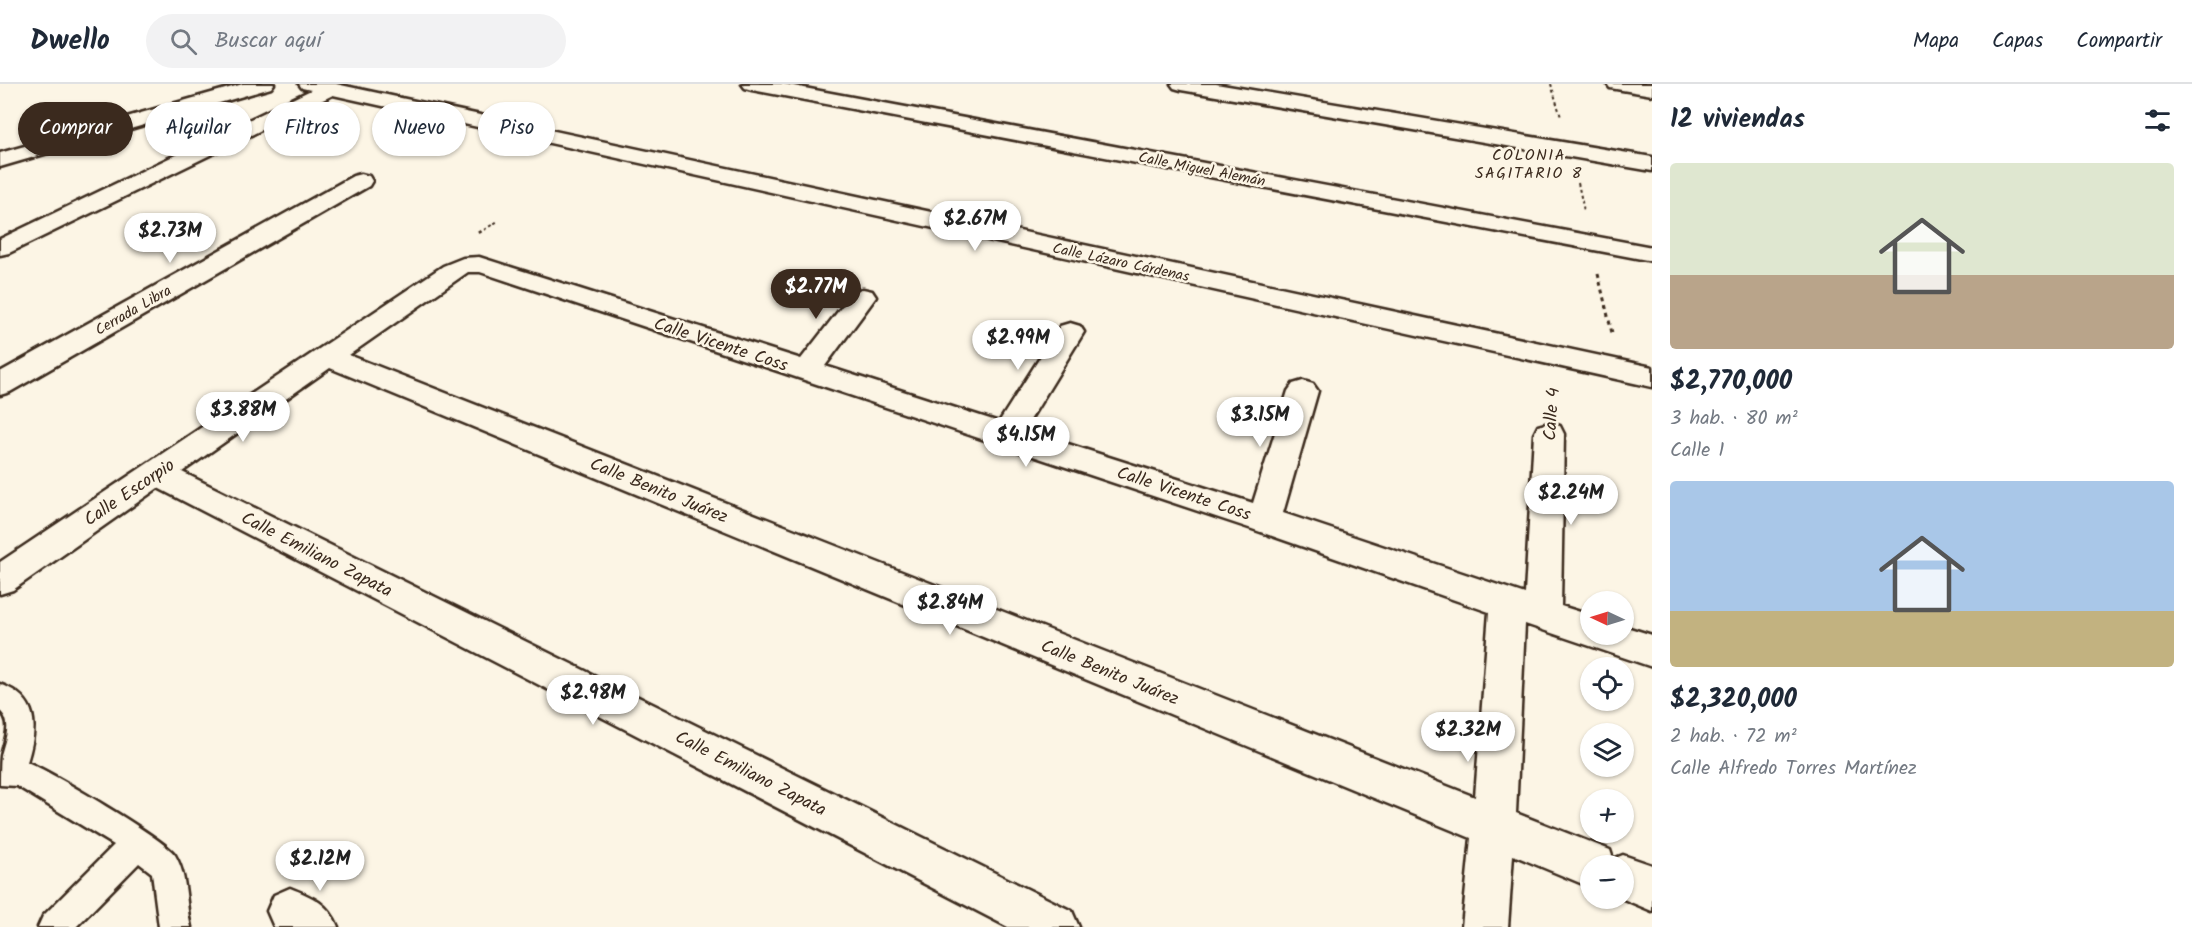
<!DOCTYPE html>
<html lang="es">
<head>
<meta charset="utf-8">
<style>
  body { margin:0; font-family:Kalam,sans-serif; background:#f2f2f3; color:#1f2937; height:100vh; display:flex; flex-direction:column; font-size:22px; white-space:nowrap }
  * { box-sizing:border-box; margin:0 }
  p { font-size:20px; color:#747a83 }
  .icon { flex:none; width:33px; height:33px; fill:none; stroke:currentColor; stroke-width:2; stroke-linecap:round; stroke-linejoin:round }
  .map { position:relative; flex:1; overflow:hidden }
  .panel { display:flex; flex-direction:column; background:#fff; width:540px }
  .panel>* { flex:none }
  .banner { position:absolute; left:18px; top:18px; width:570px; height:54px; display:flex; gap:12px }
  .needle { width:39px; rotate:274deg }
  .fabs { position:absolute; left:1580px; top:507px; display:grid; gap:12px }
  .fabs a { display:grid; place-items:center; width:54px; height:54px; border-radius:50%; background:#fff; box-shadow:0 2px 4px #0004; font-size:30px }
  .price { position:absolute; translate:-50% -51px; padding:0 14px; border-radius:21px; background:#fff; color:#222; font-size:20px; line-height:39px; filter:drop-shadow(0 2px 3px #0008) }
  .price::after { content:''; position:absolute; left:50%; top:36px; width:18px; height:14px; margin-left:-9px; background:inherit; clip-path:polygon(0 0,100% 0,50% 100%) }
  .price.current { background:#3b2a1e; color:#fff }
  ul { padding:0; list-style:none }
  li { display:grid; align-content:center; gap:12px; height:318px; padding:0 18px }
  li span { display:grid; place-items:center; height:186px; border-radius:6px; color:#555 }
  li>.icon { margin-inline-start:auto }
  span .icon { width:108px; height:108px; fill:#fffc; stroke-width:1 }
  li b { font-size:26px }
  h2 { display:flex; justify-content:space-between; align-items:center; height:72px; padding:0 18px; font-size:26px }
  .chip { padding:0 21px; border-radius:27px; background:#fff; box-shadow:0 2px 4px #0004; font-size:21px; line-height:54px }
  .chip.current { background:#3b2a1e; color:#fff }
  header { display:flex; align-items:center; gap:36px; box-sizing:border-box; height:84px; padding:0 30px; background:#fff; border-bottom:2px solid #e0e1e3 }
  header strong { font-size:28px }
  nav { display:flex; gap:33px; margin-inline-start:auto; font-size:21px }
  .search { width:420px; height:54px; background:#f2f2f3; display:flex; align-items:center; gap:15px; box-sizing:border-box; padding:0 21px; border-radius:33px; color:#747a83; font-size:22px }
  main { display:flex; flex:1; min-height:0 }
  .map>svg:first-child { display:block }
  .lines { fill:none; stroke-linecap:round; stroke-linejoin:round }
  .lane-casing { stroke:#3b2a1e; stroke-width:5 }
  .street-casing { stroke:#3b2a1e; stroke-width:5 }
  .path-far1 { stroke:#3b2a1e; stroke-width:2; stroke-dasharray:3 3; stroke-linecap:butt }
  .path { stroke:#3b2a1e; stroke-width:3; stroke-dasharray:4 4; stroke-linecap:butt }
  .lane { fill:#fcf5e5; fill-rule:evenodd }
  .street { fill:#fcf5e5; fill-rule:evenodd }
  .labels { text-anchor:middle; stroke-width:5; stroke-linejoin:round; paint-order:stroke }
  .far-street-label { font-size:15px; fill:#3b2a1e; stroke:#fcf5e5 }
  .far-neighbourhood-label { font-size:16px; letter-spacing:1.5px; fill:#3b2a1e; stroke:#fcf5e5 }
  .street-label { font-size:18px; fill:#3b2a1e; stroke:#fcf5e5 }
</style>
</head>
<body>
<header>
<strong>Dwello</strong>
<div class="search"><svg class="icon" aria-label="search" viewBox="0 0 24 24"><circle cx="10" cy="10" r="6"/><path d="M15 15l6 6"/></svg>Buscar aquí</div>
<nav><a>Mapa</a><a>Capas</a><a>Compartir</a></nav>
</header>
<main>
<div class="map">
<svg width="1652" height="843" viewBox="0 0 1652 843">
  <rect width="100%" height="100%" fill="#fcf5e5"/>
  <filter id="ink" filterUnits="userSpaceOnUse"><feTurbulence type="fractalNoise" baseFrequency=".0167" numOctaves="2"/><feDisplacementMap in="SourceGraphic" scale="12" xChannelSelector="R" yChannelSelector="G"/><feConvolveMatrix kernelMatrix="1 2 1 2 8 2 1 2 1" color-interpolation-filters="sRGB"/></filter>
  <g filter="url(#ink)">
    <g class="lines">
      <g class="lane-casing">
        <path id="lane" d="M0 600C39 614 38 643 27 678 48 686 166 756 175 771 188 793 185 819 191 843H159L152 789 139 779 76 843H38L43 832 114 761 17 702 0 701C0 692 0 681 1 672 4 657 14 639 0 627Z"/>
      </g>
      <g class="street-casing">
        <path id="street" d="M243 0H274L271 4 0 83V69Z
          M299 0H336L1652 283V303L333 11 9 169 0 171V155L311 6 302 4Z
          M742 0H783L1652 163V177L752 6 745 4Z
          M1171 0H1216L1652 73V87L1181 6 1174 4Z
          M1607 0H1652V11L1610 4Z
          M361 90 369 92 372 97 369 102 10 308 0 311V288L353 92Z
          M479 173 801 275 854 207 863 205 872 207 876 213 825 282 999 338 1060 242 1070 239 1080 242 1084 248 1024 346 1253 419 1288 307 1293 300 1303 297 1313 300 1318 307 1283 429 1525 510 1534 350 1538 342 1549 339 1560 342 1564 350 1561 522 1590 531V550H1623V542L1652 551V583L1525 540 1516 729 1610 766 1613 775 1623 771 1652 781V827L1621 814H1623V782H1590V803L1513 771 1508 843H1462L1471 754 330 284 182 388 1072 827 1079 843H1008L158 404 13 506 0 510V478L443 182 463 174ZM468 188H480L1252 445 1489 528 1475 713 349 271Z
          M290 804C313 813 329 820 338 843H274L267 827 274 811Z"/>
      </g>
      <path class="path-far1" d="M1551 0 1561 33
        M1578 99 1584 127
        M479 149 498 137"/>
      <path class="path" d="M478 149 481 147
        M1598 190 1612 249"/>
      <use href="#lane" class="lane"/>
      <use href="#street" class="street"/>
    </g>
  </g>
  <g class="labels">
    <g class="far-street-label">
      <text transform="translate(1202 85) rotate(11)" y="5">Calle Miguel Alemán</text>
      <text transform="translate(1121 178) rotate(12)" y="5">Calle Lázaro Cárdenas</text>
      <text transform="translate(133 226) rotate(-30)" y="5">Cerrada Libra</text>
    </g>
    <g class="far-neighbourhood-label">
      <text x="1529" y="76">COLONIA<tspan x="1529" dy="18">SAGITARIO 8</tspan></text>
    </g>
    <g class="street-label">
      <text transform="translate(721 260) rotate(18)" y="6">Calle Vicente Coss</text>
      <text transform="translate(1551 330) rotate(-86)" y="6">Calle 4</text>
      <text transform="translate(659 406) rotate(22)" y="6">Calle Benito Juárez</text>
      <text transform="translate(129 408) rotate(-34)" y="6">Calle Escorpio</text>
      <text transform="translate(1184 409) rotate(18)" y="6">Calle Vicente Coss</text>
      <text transform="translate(317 470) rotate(27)" y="6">Calle Emiliano Zapata</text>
      <text transform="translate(1110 588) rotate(22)" y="6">Calle Benito Juárez</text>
      <text transform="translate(751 689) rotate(27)" y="6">Calle Emiliano Zapata</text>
    </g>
  </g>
</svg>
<div class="fabs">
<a><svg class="needle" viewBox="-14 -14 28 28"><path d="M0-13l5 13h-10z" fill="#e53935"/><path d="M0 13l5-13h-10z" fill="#747a83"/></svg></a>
<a><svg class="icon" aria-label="locate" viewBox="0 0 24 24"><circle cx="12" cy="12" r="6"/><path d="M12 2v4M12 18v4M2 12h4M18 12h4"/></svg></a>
<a><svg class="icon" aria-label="layers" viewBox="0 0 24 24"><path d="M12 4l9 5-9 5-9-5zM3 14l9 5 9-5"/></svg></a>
<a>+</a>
<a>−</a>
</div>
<b class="price" style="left:975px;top:168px">$2.67M</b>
<b class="price" style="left:170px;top:180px">$2.73M</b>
<b class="price current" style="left:816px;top:236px">$2.77M</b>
<b class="price" style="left:1018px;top:287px">$2.99M</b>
<b class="price" style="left:243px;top:359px">$3.88M</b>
<b class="price" style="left:1260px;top:364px">$3.15M</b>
<b class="price" style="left:1026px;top:384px">$4.15M</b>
<b class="price" style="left:1571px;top:442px">$2.24M</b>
<b class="price" style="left:950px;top:552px">$2.84M</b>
<b class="price" style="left:593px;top:642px">$2.98M</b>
<b class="price" style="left:1468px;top:679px">$2.32M</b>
<b class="price" style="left:320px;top:808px">$2.12M</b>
<div class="banner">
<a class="chip current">Comprar</a>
<a class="chip">Alquilar</a>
<a class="chip">Filtros</a>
<a class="chip">Nuevo</a>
<a class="chip">Piso</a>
</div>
</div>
<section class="panel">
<h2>12 viviendas<svg class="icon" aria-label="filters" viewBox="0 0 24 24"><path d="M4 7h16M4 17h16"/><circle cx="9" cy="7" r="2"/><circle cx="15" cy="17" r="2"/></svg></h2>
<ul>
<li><span style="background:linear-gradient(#dfe7d0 60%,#b9a48a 0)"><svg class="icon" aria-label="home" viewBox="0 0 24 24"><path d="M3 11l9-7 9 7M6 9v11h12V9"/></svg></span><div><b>$2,770,000</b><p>3 hab. · 80 m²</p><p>Calle 1</p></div></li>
<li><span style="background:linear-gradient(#a9c7e8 70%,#c2b280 0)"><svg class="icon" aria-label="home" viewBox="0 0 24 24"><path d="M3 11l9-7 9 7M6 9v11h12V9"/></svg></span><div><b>$2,320,000</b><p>2 hab. · 72 m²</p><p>Calle Alfredo Torres Martínez</p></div></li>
</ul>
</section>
</main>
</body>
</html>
